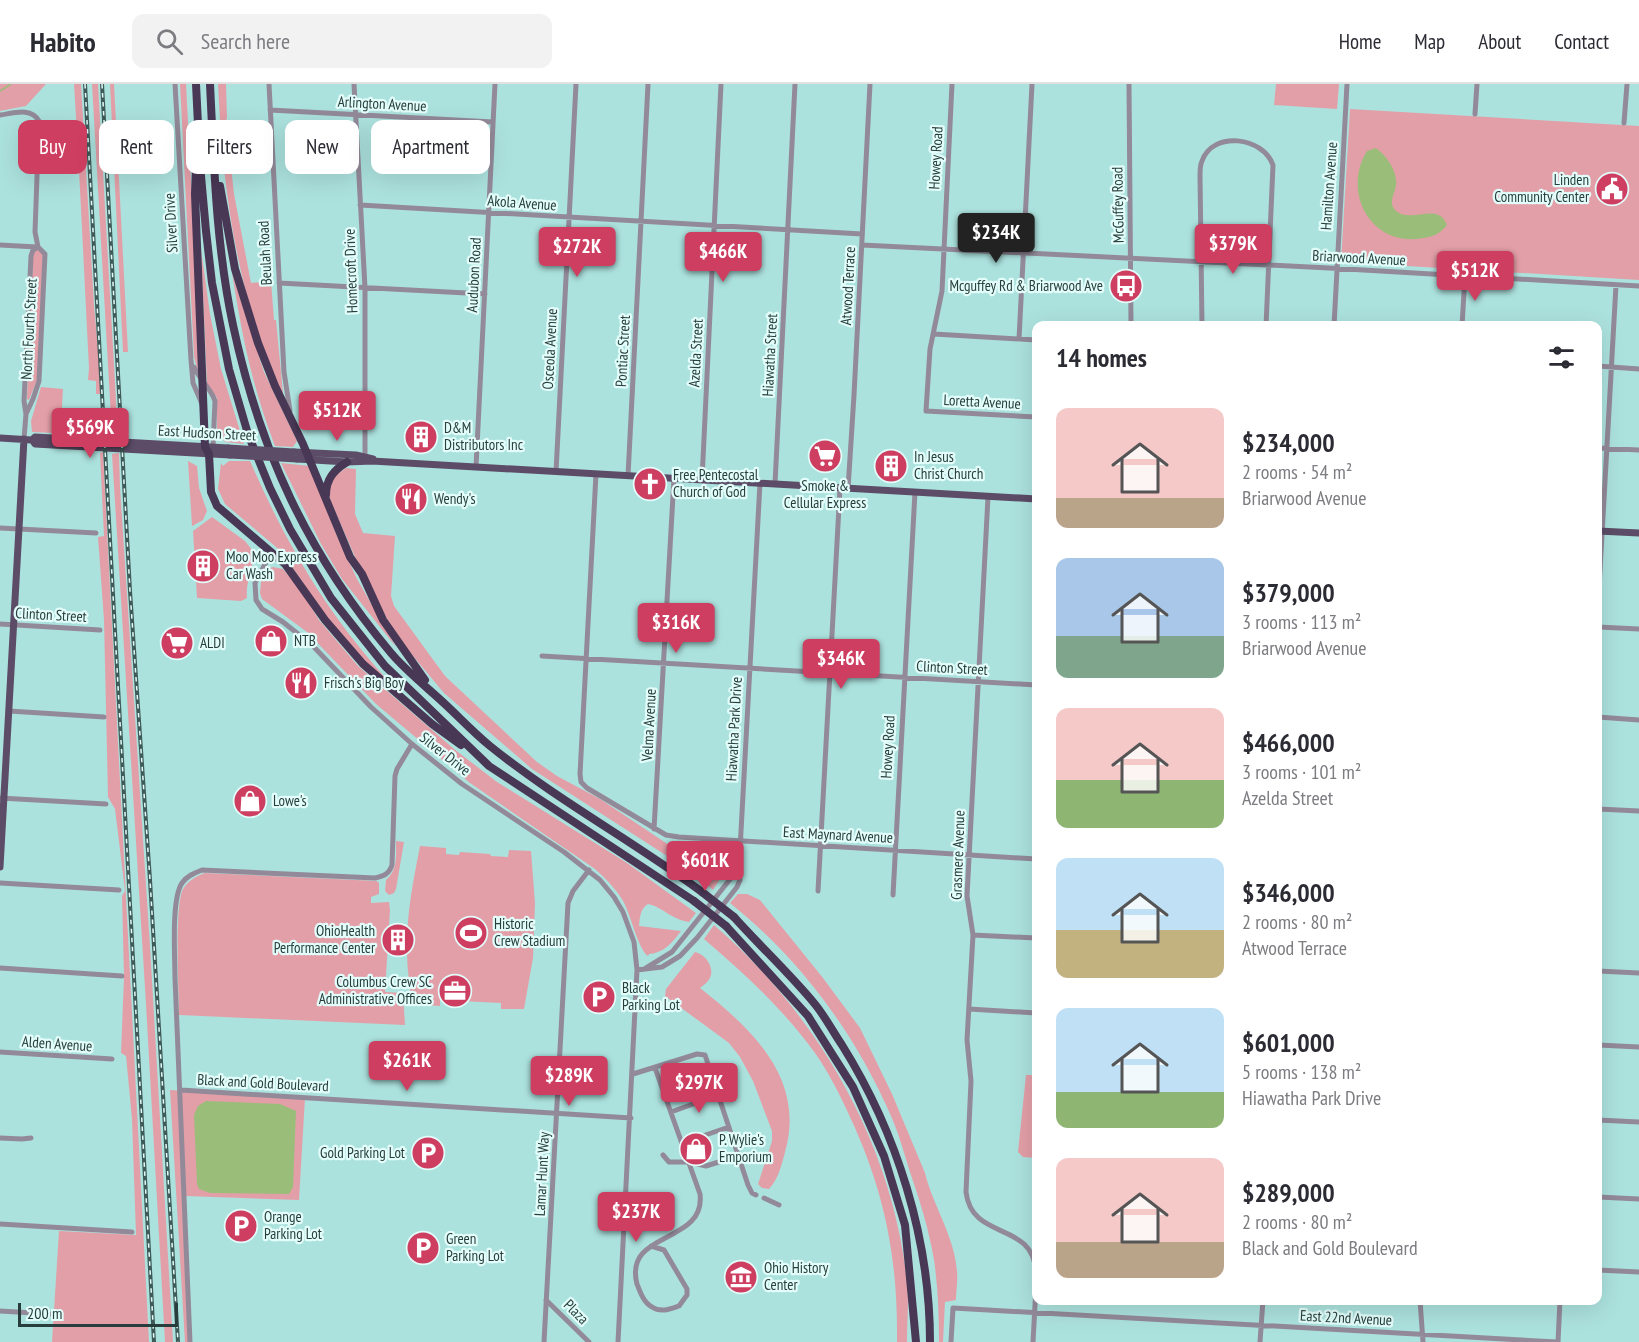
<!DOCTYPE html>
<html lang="en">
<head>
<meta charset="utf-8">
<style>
  body { margin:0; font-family:"PT Sans Narrow",sans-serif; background:#f2f2f3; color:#2b2b33; height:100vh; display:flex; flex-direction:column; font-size:22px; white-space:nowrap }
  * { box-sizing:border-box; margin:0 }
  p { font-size:20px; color:#7c7c81 }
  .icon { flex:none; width:33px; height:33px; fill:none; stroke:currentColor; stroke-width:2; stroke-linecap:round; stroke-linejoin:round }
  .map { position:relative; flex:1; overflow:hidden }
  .drawer { position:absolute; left:1032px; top:237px; width:570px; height:984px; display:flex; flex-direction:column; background:#fff; border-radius:12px; box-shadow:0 6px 24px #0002 }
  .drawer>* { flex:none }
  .top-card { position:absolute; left:18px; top:36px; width:570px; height:54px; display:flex; gap:12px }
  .scale { position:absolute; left:18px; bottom:15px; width:160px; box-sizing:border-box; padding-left:6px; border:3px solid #283e3d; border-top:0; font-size:16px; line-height:21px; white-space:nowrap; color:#283e3d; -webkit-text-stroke:4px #e2fdfa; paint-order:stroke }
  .price { position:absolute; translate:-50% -51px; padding:0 14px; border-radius:6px; background:#ce3e61; color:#fff; font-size:20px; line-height:39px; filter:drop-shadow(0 2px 3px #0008) }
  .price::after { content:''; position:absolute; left:50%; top:36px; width:18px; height:14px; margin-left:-9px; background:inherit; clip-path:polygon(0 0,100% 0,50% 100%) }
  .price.active { background:#222; color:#fff }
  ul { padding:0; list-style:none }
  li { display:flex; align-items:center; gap:18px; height:150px; padding:0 24px }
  li span { display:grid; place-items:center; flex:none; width:168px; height:120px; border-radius:12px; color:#555 }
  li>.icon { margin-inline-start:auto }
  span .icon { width:72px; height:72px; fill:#fffc; stroke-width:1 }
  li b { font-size:26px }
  h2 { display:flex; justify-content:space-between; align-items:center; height:72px; padding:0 24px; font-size:26px }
  .tag { padding:0 21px; border-radius:12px; background:#fff; box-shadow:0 6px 24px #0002; font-size:21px; line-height:54px }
  .tag.active { background:#ce3e61; color:#fff }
  header { display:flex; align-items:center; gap:36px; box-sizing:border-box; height:84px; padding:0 30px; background:#fff; border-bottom:2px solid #e1e1e2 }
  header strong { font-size:28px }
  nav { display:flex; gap:33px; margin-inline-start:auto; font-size:21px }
  .search { width:420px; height:54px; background:#f2f2f3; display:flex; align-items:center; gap:15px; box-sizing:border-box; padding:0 21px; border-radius:12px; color:#7c7c81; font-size:22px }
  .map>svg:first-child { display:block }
  .green { fill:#e39fa8 }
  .water { fill:#9abd79 }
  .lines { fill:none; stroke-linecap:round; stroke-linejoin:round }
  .stream { stroke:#9abd79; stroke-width:1.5 }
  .minor { stroke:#938a99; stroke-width:5 }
  .major { stroke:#5c4c67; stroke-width:7 }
  .highway { stroke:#483755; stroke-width:8 }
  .rail-casing { stroke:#3f5b59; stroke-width:4 }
  .rail { stroke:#e2fdfa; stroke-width:1.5; stroke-dasharray:4.5; stroke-linecap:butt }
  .major-bridge { stroke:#5c4c67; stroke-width:7 }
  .highway-bridge { stroke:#483755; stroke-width:8 }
  .labels { text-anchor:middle; stroke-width:4.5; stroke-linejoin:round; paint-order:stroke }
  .street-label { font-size:15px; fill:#283e3d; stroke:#e2fdfa }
  .poi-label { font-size:15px; fill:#283e3d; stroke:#e2fdfa; text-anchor:start }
</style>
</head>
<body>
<header>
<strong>Habito</strong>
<div class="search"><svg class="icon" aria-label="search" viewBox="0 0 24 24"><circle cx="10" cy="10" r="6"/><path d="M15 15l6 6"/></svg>Search here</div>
<nav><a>Home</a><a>Map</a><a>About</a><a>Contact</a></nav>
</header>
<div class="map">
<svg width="1639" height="1258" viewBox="0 0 1639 1258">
  <rect width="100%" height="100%" fill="#ace2de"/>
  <path class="green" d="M0 0H46L26 22 0 27Z
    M74 0H81L94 221 102 310H96V297L88 296 89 284C84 189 80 95 74 0Z
    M92 0H98L118 351H112Z
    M110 0H114L128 268H123Z
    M180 0H186L201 288 198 289 194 272Z
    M218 0H226L227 33 226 37 234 110 251 199 271 197 274 236H276L283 309 281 310C237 208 223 110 218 0Z
    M1276 0H1339L1337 25 1274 21Z
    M1350 25 1639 42V196L1341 178Z
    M37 165 43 170 37 296 29 316 27 315 33 169Z
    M201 165 210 230 221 285 244 360 225 358 217 349V314L207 300Z
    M232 189 264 288 297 357 293 363 275 362C252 302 242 252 232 189Z
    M41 303 63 305 61 340 98 342 99 351 32 348 31 337Z
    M103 368 149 1258H52L59 1147 136 1151 132 1035 126 972 121 969 124 893 122 812 125 807 115 725 108 713 104 536 98 453 104 452 100 369Z
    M119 369 120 403 150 862 173 1258H165L146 920 112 370Z
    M188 377 197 382 199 404 207 427 203 436 192 442Z
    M229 377H250C287 462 328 531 391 600L367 580 324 530 282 468 225 420 218 405 221 379 223 382Z
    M281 379 310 382 337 452 357 495 396 563 342 495 321 460Z
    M346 384 356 385 355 430 363 449 395 452 391 512 394 522 445 592 537 678 557 692 600 715 720 795 713 806 695 790 532 685 444 609 408 566 390 540 366 498 331 418 329 411 331 395Z
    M212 433 245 457 253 467C255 483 245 497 247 514L241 517 197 514 193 447Z
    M273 483 283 485 300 505 319 536 358 582 454 665 497 698 627 779 696 829 689 838C670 835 663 823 648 820 640 825 640 833 639 842L681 847C673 858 664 869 649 870L648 872C638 865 631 831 623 817 616 805 606 795 595 785L470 699 376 620 307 548 262 515 260 509 261 498 266 485Z
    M396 757 404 758 396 805 394 809 389 811 385 807 386 796C398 785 396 772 396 757Z
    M420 762 446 764V770L459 771 460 768 490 770 491 772 508 773 509 766 531 767 535 819 533 874 524 925H501V919L440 916V922L412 920C410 903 407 886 407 869 406 833 413 798 420 762Z
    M205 789 377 797 379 799V810L371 813V819L389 818 390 826 385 908 403 909 405 941 179 931C179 908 174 823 183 805 188 797 196 792 205 789Z
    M738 810H747L760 816 823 894 860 944 892 1010 925 1089C933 1122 955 1153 957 1188 958 1197 956 1207 956 1216L945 1218 943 1258H939C939 1231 938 1203 934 1176 929 1146 920 1117 910 1088 904 1069 899 1050 891 1032 855 949 800 875 730 819Z
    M714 841C818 931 893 1060 907 1199 909 1218 907 1238 907 1258H897C898 1175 885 1108 850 1033 840 1011 829 989 815 969 784 926 744 889 704 855Z
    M695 868C706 870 717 886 708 897 706 900 702 902 700 904 752 945 806 995 785 1068 782 1080 778 1096 769 1105L762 1104 758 1100 772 1057V1047L753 997 740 973 729 959 665 912 666 905Z
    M1026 991H1036V1074L1023 1073 1018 1068Z
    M170 1006 305 1014 299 1116 185 1112 190 1258H185Z"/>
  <path class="water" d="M1376 64C1386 71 1395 84 1396 96 1398 107 1386 118 1396 127 1412 140 1438 117 1447 141 1441 149 1433 153 1423 154 1372 164 1341 109 1367 67Z
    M206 1017 280 1020 296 1027 293 1103 289 1110 210 1109 199 1105 197 1100 194 1031 198 1022Z"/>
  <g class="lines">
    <path class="stream" d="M0 7 11 0"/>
    <path class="minor" d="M175 0 191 276 193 299 202 320
      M269 0 284 288 290 327
      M354 0 365 204V372
      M952 0 942 207 930 265 926 327 1036 333
      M1129 0 1131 242
      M270 26 493 38
      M1475 30 1477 0
      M0 31C14 29 31 23 39 37L35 148 38 163 45 170 39 297 33 315 26 330
      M1624 39 1627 0
      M360 121 862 150
      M0 161 37 163
      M862 161 1329 184 1639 202
      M279 199 485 210
      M1202 242 1200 91C1200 87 1200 81 1202 77 1213 46 1263 53 1273 81L1266 242
      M1334 242 1347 0
      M1462 242 1465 192
      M934 250 1036 256
      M1019 255 1032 0
      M1598 282 1639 285
      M194 283C199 295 211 304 215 317L213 363 212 366
      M24 355 26 330 24 317 31 172 33 166 38 163
      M1598 364 1639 366
      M476 383 495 0
      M556 388 576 0
      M596 390 580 690 581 698 587 704 666 751 679 753 1036 775
      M628 392 648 0
      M702 396 721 0
      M775 400 795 0
      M848 405 854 311 870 0
      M988 413 967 812 973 851 967 956 971 997 966 1108C972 1158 1033 1136 1036 1188
      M0 444 96 449
      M272 467 255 499 256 516 262 525 283 538 312 561 371 623 412 660 462 700 564 768 600 796 614 813 623 828 634 858 637 886 618 1258
      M1598 522 1616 201
      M0 540 100 546
      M1598 543 1639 545
      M542 572 1036 601
      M9 627 104 633
      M1598 633 1639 636
      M0 714 106 720
      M1598 725 1639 727
      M654 745 674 394
      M0 799 119 806
      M818 807 840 404
      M893 811 915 408
      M973 851 1036 854
      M0 884 122 892
      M646 884 672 868 739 784
      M637 886 662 883 680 872 697 854 737 803 740 796 739 784 760 399
      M1598 887 1639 889
      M969 925 1036 929
      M1598 961 1639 963
      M0 968 112 975
      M633 990 697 970 705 971 748 1101 752 1109 756 1111
      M181 1006 631 1034
      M671 1028 718 1011
      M1598 1036 1639 1038
      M0 1054 22 1055 31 1054
      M682 1059 729 1043
      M663 1071 669 1078H689L706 1082 738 1072
      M1598 1113 1639 1115
      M764 1114 779 1121
      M0 1140 132 1148
      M651 1162 664 1166 687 1205V1211L679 1222C670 1225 661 1229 652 1223 644 1219 640 1208 637 1200 623 1146 706 1161 700 1110L655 984
      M1598 1186 1639 1188
      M546 1216 589 1258
      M1420 1216 1423 1258
      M0 1227 50 1230
      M190 1258 175 894C175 873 171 815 182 799 187 792 194 789 202 786L375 794C384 792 389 790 392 781L395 692 397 685 412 660
      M544 1258 568 819 573 807 589 786
      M951 1258 953 1224 1557 1258
      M1033 1258 1036 1203
      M1260 1258 1263 1216
      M1558 1258 1560 1216"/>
    <path class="major" d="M0 354 32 356 35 353 228 364
      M32 356 35 360 230 371
      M294 368 356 371 373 375
      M297 375 347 378 372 377 1036 415
      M1598 447 1639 449
      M0 783 24 355"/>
    <path class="highway" d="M196 0 200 81 206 147 212 199 229 285 248 350 270 404 290 445 331 514 385 582 489 682 694 817
      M210 0C214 80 216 162 233 241 260 367 307 469 391 569 407 588 428 604 446 621 460 634 474 649 490 662 557 716 633 757 702 808
      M196 82 195 110 205 363 209 370 211 408 217 422 285 480 325 536 363 580 432 640 461 661
      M220 102 235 185 258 259 275 302 303 360 350 473 362 490 383 536 425 596
      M326 411C326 395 334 386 347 378
      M734 833C760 862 789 889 814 919 825 932 833 948 842 961 897 1049 930 1154 930 1258
      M726 842 808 932 853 1003 884 1072 905 1141 916 1258"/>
    <g class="rail-casing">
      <path id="rail" d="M85 0 154 1258
        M102 0 130 507 150 796 178 1258"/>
    </g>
    <use href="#rail" class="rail"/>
    <path class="major-bridge" d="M228 364 294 368
      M230 371 297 375"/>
    <path class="highway-bridge" d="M702 808 734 833
      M694 817 726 842"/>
  </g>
  <defs>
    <g id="civic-disc" transform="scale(1.725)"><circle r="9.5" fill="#ce3e61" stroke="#e2fdfa"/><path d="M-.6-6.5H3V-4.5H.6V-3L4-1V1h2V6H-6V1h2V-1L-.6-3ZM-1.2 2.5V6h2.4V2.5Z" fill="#fff"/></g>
    <g id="bus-disc" transform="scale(1.725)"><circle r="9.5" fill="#ce3e61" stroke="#e2fdfa"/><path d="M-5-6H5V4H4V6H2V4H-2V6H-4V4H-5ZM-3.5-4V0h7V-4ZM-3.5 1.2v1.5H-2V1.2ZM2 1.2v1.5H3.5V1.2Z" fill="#fff"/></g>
    <g id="building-disc" transform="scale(1.725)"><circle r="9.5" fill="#ce3e61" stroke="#e2fdfa"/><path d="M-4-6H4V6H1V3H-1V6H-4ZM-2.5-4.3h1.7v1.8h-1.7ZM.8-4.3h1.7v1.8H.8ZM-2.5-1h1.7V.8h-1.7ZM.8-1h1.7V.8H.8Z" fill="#fff"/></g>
    <g id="supermarket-disc" transform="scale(1.725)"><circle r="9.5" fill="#ce3e61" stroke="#e2fdfa"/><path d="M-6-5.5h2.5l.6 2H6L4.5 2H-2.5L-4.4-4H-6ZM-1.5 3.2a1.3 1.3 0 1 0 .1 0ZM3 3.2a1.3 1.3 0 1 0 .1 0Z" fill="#fff"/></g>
    <g id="church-disc" transform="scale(1.725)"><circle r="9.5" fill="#ce3e61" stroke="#e2fdfa"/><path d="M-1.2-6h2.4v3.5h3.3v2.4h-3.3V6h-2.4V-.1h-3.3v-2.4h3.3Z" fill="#fff"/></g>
    <g id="restaurant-disc" transform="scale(1.725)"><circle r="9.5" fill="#ce3e61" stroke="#e2fdfa"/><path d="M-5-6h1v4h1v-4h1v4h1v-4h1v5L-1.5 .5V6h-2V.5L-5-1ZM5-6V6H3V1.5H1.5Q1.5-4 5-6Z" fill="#fff"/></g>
    <g id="shop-disc" transform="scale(1.725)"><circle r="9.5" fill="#ce3e61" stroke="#e2fdfa"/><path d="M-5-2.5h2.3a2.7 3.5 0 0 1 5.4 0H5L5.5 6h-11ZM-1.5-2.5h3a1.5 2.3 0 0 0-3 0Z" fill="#fff"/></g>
    <g id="stadium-disc" transform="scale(1.725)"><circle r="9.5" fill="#ce3e61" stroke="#e2fdfa"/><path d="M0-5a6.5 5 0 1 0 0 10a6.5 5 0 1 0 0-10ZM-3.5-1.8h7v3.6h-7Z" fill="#fff"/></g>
    <g id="office-disc" transform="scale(1.725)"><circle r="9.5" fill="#ce3e61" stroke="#e2fdfa"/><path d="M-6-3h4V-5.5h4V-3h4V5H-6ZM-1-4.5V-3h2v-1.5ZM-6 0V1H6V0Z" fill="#fff"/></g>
    <g id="parking-disc" transform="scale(1.725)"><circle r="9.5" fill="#ce3e61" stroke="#e2fdfa"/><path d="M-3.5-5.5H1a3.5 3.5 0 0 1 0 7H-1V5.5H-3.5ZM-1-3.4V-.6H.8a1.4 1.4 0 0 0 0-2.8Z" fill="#fff"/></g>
    <g id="museum-disc" transform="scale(1.725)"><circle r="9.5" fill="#ce3e61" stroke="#e2fdfa"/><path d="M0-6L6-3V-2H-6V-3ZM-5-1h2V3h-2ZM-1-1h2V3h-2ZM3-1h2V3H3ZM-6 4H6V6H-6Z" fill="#fff"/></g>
  </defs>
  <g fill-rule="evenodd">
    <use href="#civic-disc" x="1612" y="105"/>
    <use href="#bus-disc" x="1126" y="202"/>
    <use href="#building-disc" x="421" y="353"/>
    <use href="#supermarket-disc" x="825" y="372"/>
    <use href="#building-disc" x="891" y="382"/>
    <use href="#church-disc" x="650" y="400"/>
    <use href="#restaurant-disc" x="411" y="415"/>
    <use href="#building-disc" x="203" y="482"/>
    <use href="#shop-disc" x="271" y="557"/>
    <use href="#supermarket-disc" x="177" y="559"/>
    <use href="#restaurant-disc" x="301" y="599"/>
    <use href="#shop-disc" x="250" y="717"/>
    <use href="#stadium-disc" x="471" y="849"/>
    <use href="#building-disc" x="398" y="856"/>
    <use href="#office-disc" x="455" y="907"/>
    <use href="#parking-disc" x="599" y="913"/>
    <use href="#shop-disc" x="696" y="1065"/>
    <use href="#parking-disc" x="428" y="1069"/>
    <use href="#parking-disc" x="241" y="1142"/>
    <use href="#parking-disc" x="423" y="1164"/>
    <use href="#museum-disc" x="741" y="1193"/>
  </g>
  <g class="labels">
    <g class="street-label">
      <text transform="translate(382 20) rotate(3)" y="5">Arlington Avenue</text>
      <text transform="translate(936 74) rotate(-87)" y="5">Howey Road</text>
      <text transform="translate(1329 102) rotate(-86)" y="5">Hamilton Avenue</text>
      <text transform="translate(522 119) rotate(4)" y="5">Akola Avenue</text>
      <text transform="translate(1118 121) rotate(-91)" y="5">McGuffey Road</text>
      <text transform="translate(171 139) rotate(-93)" y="5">Silver Drive</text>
      <text transform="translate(265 169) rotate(-93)" y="5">Beulah Road</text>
      <text transform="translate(1359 174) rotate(3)" y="5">Briarwood Avenue</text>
      <text transform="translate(351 187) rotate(-92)" y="5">Homecroft Drive</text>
      <text transform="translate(474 191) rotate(-87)" y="5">Audubon Road</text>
      <text transform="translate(848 202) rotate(-87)" y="5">Atwood Terrace</text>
      <text transform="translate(29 245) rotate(-87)" y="5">North Fourth Street</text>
      <text transform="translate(550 265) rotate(-87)" y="5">Osceola Avenue</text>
      <text transform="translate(623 267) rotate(-87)" y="5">Pontiac Street</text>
      <text transform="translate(696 269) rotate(-87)" y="5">Azelda Street</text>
      <text transform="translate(770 271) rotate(-87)" y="5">Hiawatha Street</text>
      <text transform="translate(982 318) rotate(3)" y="5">Loretta Avenue</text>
      <text transform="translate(207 349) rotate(3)" y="5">East Hudson Street</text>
      <text transform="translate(51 531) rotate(3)" y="5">Clinton Street</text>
      <text transform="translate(952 584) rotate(3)" y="5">Clinton Street</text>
      <text transform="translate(649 641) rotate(-87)" y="5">Velma Avenue</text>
      <text transform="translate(734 645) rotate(-87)" y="5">Hiawatha Park Drive</text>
      <text transform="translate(888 663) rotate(-87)" y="5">Howey Road</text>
      <text transform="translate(445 670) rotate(38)" y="5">Silver Drive</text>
      <text transform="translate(838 751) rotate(3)" y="5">East Maynard Avenue</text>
      <text transform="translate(958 771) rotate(-88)" y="5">Grasmere Avenue</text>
      <text transform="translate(57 960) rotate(4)" y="5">Alden Avenue</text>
      <text transform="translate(263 999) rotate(3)" y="5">Black and Gold Boulevard</text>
      <text transform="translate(542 1090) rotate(-87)" y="5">Lamar Hunt Way</text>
      <text transform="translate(576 1228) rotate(45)" y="5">Plaza</text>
      <text transform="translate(1346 1234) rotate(3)" y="5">East 22nd Avenue</text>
    </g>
    <g class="poi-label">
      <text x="1589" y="101" text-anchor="end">Linden<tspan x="1589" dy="17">Community Center</tspan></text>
      <text x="1103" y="207" text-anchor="end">Mcguffey Rd &amp; Briarwood Ave</text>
      <text x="444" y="349">D&amp;M<tspan x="444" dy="17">Distributors Inc</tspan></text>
      <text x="914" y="378">In Jesus<tspan x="914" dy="17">Christ Church</tspan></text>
      <text x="673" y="396">Free Pentecostal<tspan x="673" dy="17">Church of God</tspan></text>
      <text x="825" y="407" text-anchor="middle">Smoke &amp;<tspan x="825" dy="17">Cellular Express</tspan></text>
      <text x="434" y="420">Wendy's</text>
      <text x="226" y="478">Moo Moo Express<tspan x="226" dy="17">Car Wash</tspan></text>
      <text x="294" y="562">NTB</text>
      <text x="200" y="564">ALDI</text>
      <text x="324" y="604">Frisch's Big Boy</text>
      <text x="273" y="722">Lowe's</text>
      <text x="494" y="845">Historic<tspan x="494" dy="17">Crew Stadium</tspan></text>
      <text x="375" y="852" text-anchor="end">OhioHealth<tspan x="375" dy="17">Performance Center</tspan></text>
      <text x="432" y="903" text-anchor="end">Columbus Crew SC<tspan x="432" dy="17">Administrative Offices</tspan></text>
      <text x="622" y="909">Black<tspan x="622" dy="17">Parking Lot</tspan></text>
      <text x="719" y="1061">P. Wylie's<tspan x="719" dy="17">Emporium</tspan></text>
      <text x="405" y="1074" text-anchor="end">Gold Parking Lot</text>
      <text x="264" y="1138">Orange<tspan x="264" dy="17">Parking Lot</tspan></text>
      <text x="446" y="1160">Green<tspan x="446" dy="17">Parking Lot</tspan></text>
      <text x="764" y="1189">Ohio History<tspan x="764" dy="17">Center</tspan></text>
    </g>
  </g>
</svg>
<div class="scale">200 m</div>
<b class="price active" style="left:996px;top:180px">$234K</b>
<b class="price" style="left:1233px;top:191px">$379K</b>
<b class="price" style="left:577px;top:194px">$272K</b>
<b class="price" style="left:723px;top:199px">$466K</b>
<b class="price" style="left:1475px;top:218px">$512K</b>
<b class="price" style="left:337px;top:358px">$512K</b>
<b class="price" style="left:90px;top:375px">$569K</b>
<b class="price" style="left:676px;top:570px">$316K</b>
<b class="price" style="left:841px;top:606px">$346K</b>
<b class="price" style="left:705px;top:808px">$601K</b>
<b class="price" style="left:407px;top:1008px">$261K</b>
<b class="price" style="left:569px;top:1023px">$289K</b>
<b class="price" style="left:699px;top:1030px">$297K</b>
<b class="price" style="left:636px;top:1159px">$237K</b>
<div class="top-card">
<a class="tag active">Buy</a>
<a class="tag">Rent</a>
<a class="tag">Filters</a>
<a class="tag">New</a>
<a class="tag">Apartment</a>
</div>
<section class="drawer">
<h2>14 homes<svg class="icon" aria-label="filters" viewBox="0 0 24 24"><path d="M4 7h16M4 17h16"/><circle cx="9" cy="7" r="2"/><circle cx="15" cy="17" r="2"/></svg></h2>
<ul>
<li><span style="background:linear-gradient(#f6c9c9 75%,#b9a48a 0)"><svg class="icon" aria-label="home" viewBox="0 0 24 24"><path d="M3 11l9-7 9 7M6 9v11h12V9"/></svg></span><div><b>$234,000</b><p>2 rooms · 54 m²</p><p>Briarwood Avenue</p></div></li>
<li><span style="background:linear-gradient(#a9c7e8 65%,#7fa58c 0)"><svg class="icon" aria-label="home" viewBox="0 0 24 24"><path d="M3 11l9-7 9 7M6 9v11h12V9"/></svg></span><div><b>$379,000</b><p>3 rooms · 113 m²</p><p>Briarwood Avenue</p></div></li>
<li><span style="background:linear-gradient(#f6c9c9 60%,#8fb573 0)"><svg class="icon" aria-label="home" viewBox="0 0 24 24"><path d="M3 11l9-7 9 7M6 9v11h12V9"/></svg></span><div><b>$466,000</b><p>3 rooms · 101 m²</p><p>Azelda Street</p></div></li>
<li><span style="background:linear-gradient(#bfe0f5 60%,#c2b280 0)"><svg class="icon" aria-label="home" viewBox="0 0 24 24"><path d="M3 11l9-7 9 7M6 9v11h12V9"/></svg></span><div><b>$346,000</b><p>2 rooms · 80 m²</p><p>Atwood Terrace</p></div></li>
<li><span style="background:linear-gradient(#bfe0f5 70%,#8fb573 0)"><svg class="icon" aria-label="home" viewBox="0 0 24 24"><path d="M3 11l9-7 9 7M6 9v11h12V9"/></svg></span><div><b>$601,000</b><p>5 rooms · 138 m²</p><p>Hiawatha Park Drive</p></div></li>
<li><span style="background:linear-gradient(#f6c9c9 70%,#b9a48a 0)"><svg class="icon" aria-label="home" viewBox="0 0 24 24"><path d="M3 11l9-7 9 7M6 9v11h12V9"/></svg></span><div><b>$289,000</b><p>2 rooms · 80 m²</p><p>Black and Gold Boulevard</p></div></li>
</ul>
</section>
</div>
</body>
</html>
